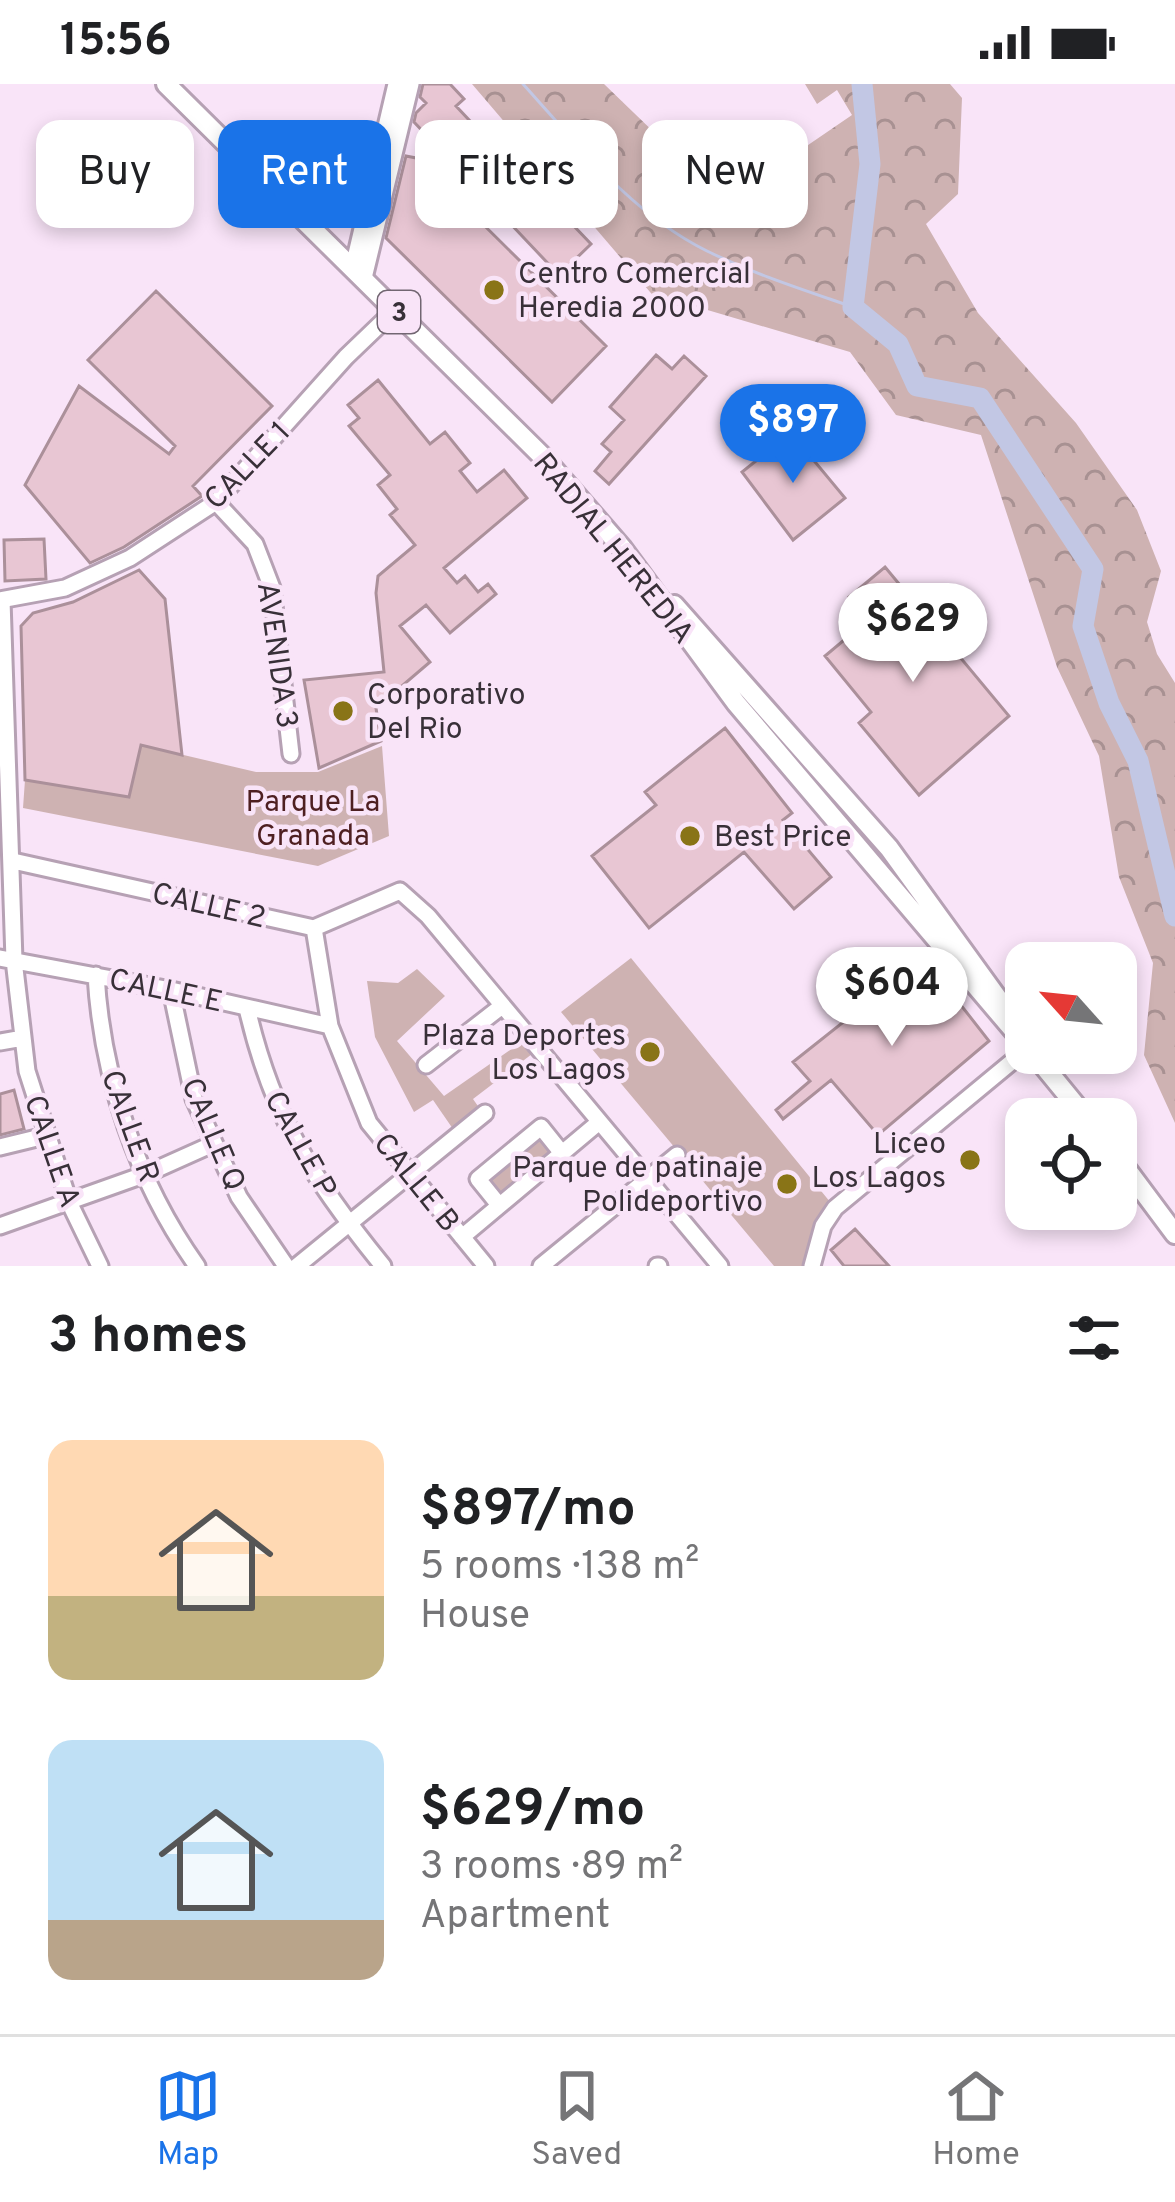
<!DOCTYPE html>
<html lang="en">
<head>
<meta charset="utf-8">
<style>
  body { margin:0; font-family:Overpass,sans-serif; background:#f2f2f2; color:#202124; height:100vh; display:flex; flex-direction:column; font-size:45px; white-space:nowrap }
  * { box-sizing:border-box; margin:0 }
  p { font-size:39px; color:#757577 }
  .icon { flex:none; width:66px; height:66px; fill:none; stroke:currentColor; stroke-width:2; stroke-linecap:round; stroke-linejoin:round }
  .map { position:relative; height:1182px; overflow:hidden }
  .sheet { display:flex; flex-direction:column; background:#fff; flex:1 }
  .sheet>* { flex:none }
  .top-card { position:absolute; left:36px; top:36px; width:1104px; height:108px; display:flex; gap:24px }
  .needle { width:78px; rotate:297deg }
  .buttons { position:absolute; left:1005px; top:858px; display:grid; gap:24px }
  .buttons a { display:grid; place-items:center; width:132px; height:132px; border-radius:24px; background:#fff; box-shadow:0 6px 18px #0003; font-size:60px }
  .price { position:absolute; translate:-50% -102px; padding:0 27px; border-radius:42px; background:#fff; color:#222; font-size:39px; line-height:78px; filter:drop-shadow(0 3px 6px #0008) }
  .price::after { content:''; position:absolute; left:50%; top:72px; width:36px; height:27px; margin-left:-18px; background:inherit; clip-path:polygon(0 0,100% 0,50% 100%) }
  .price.current { background:#1a73e8; color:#fff }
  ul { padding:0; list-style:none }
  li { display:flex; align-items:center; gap:36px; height:300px; padding:0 48px }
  li span { display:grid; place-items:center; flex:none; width:336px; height:240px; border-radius:24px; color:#555 }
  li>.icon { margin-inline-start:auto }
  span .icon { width:144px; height:144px; fill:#fffc; stroke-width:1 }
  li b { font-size:51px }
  h2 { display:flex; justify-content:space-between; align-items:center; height:144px; padding:0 48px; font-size:51px }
  .tag { padding:0 42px; border-radius:24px; background:#fff; box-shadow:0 6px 18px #0003; font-size:42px; line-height:108px }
  .tag.current { background:#1a73e8; color:#fff }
  .status { display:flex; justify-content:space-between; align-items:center; height:84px; padding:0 60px; background:#fff; direction:ltr }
  .status svg { height:33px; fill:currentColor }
  .tabs { display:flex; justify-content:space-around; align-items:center; height:168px; border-top:3px solid #e0e0e0; background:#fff; font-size:33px; color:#757577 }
  .tabs a { display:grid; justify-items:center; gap:6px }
  .tabs .current { color:#1a73e8 }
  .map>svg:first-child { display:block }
  .forest { fill:url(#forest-crowns) }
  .green { fill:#ceb2b2 }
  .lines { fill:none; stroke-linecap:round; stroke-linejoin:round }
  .stream { stroke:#c2c7e4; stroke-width:3 }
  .river { stroke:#c2c7e4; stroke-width:21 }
  .building { fill:#e8c6d3; stroke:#ab909a; stroke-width:3 }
  .minor-casing { stroke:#b6a1b4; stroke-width:21 }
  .major-casing { stroke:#b6a1b4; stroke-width:24 }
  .minor { stroke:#fff; stroke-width:15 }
  .major { stroke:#fff; stroke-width:18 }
  .poi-dot { fill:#897417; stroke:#f9e4f8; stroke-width:4.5 }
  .labels { text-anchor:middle; stroke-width:9; stroke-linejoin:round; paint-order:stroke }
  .shield { fill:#f9e4f8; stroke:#726672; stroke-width:3 }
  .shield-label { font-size:27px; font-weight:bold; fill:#383038 }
  .poi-label { font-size:30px; fill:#383038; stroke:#f9e4f8; text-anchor:start }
  .street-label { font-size:30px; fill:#383038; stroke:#f9e4f8 }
  .park-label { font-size:30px; fill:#4e1f21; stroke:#f9e4f8 }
</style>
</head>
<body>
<div class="status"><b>15:56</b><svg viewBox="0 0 49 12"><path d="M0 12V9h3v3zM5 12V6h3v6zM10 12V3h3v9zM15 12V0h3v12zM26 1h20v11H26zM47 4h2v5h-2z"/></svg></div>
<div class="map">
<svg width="1175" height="1182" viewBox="0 0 1175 1182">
  <defs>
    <pattern id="forest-crowns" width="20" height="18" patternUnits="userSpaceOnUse" patternTransform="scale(3)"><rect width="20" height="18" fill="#ceb2b2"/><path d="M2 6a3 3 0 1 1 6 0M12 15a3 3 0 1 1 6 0" fill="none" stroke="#a89192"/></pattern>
  </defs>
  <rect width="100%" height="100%" fill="#f9e4f8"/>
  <path class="forest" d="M472 0H604L663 57 675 87 748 102 852 31 837 6 817 20 805 0H950L962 14 958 110 926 140 978 229 1076 339 1137 426 1161 487 1147 538 1157 570 1175 599V1039L1144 971 1153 879 1119 793 1099 672 1057 583 981 351 896 331 850 268 694 222H662Z"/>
  <path class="green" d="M141 661 256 688H318L382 662 389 752 318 782 23 724 25 696 129 712Z
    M631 874 835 1124 812 1182H774L561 928Z
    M417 885 445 912 397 957 444 1012 523 957 532 970 473 1015 480 1025 453 1045 433 1016 414 1028 375 953 367 897 398 899Z
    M541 1049 559 1070 499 1121 480 1096Z"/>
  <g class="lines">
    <path class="stream" d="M523 0C578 61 632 130 707 167 754 190 804 206 853 223"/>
    <path class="river" d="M862 0 870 80 853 223 898 260 917 302 980 314 1093 485 1083 542 1109 619 1138 677 1175 832"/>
  </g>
  <path class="building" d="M423 0H450L464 15 456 22 503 72 512 63 539 92 532 98 591 160 559 191 414 38 416 29 426 19 420 13Z
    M406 72 416 74 606 262 552 318 386 154Z
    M156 207 272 322 193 402 202 412 124 463 90 479 25 401 79 302 169 370 175 362 88 276Z
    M656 271 672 285 684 272 706 292 609 400 595 387 611 368 602 360 624 336 610 323Z
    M378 296 430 360 445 348 470 379 460 387 477 408 504 386 527 414 444 484 457 499 465 492 478 508 488 500 496 510 450 549 426 521 400 542 430 578 376 624 381 657 319 684 304 596 384 588 376 509 378 492 415 461 390 431 397 425 378 401 390 391 349 342 359 334 348 321Z
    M791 349 845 414 793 456 742 388Z
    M44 455 46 495 5 497 4 456Z
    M885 483 1009 632 919 711 859 639 871 628 825 572 868 536 849 513Z
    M139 486 165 515 182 671 141 661 129 713 25 696 21 542 33 529 73 518Z
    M725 644 792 729 783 736 831 793 794 825 744 768 649 844 592 772 656 721 645 708Z
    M924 874 989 957 878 1051 831 996 783 1035 776 1026 810 997 793 978Z
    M14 1006 24 1045 0 1051V1010Z
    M855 1145 889 1182H844L831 1166Z"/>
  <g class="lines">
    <g class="minor-casing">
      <path id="minor" d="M353 183 396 0
        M364 194 411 0
        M216 418 255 460 272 504 291 670
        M0 516 65 504 130 474 216 418 346 273 396 225
        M2 516 14 876 27 987 69 1118 100 1182
        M13 777 314 844 400 807 428 832 720 1182
        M314 844 330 942 369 1039 486 1182
        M0 874 171 906 330 942
        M96 891C102 994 137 1098 197 1182
        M171 906 194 1015 239 1113 286 1182
        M247 924C272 1033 313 1096 383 1182
        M0 958 23 954
        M426 981 502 922
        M0 1063 45 1052
        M499 1121 478 1095 541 1043 561 1068
        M0 1142 146 1090 213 1060
        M462 1153 598 1039
        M297 1182 485 1029
        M541 1182 677 1071
        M657 1182H659
        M812 1182 823 1142 835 1124 1026 966"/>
    </g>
    <g class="major-casing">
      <path id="major" d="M166 0 543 373 622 464 736 619 1026 961
        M674 521 889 764 999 916
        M1033 969 1087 1035
        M1116 1071 1175 1150"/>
    </g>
    <use href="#minor" class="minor"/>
    <use href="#major" class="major"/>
  </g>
  <g class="poi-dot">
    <circle cx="494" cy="206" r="12"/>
    <circle cx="343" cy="627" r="12"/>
    <circle cx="690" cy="752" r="12"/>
    <circle cx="650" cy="968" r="12"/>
    <circle cx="970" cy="1076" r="12"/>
    <circle cx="787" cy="1100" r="12"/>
  </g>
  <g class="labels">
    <rect class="shield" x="378" y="207" width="42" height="42" rx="9"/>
    <g class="shield-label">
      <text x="399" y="237">3</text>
    </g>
    <g class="poi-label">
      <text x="518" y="199">Centro Comercial<tspan x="518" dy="34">Heredia 2000</tspan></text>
      <text x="367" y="620">Corporativo<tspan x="367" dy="34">Del Rio</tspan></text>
      <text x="714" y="762">Best Price</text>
      <text x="626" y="961" text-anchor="end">Plaza Deportes<tspan x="626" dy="34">Los Lagos</tspan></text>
      <text x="946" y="1069" text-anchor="end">Liceo<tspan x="946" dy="34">Los Lagos</tspan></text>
      <text x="763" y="1093" text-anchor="end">Parque de patinaje<tspan x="763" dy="34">Polideportivo</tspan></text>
    </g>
    <g class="street-label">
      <text transform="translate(247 381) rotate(-46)" y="10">CALLE 1</text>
      <text transform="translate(614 464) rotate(51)" y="10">RADIAL HEREDIA</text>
      <text transform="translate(278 571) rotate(82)" y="10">AVENIDA 3</text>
      <text transform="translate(209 821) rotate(13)" y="10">CALLE 2</text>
      <text transform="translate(166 906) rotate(12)" y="10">CALLE E</text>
      <text transform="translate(131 1042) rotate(70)" y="10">CALLE R</text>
      <text transform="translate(214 1050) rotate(67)" y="10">CALLE Q</text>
      <text transform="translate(301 1060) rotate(61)" y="10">CALLE P</text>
      <text transform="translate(53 1067) rotate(71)" y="10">CALLE A</text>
      <text transform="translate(417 1098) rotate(51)" y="10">CALLE B</text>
    </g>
    <g class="park-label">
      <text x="313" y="727">Parque La<tspan x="313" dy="34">Granada</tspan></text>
    </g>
  </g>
</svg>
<div class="buttons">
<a><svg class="needle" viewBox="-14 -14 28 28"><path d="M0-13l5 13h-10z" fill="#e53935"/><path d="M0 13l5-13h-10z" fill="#757577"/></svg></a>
<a><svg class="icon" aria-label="locate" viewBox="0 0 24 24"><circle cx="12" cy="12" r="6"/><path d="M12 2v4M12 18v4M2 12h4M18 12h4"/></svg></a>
</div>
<b class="price current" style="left:793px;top:402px">$897</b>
<b class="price" style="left:913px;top:601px">$629</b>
<b class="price" style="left:892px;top:965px">$604</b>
<div class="top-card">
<a class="tag">Buy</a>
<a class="tag current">Rent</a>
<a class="tag">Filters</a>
<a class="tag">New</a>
</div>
</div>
<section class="sheet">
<h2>3 homes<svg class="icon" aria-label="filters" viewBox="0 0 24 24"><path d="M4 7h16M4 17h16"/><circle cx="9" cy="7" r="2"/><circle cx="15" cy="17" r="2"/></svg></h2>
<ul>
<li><span style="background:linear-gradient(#ffd9b3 65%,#c2b280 0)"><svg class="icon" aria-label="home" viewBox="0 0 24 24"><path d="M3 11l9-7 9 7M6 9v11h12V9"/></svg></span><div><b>$897/mo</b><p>5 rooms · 138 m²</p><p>House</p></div></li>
<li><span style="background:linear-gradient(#bfe0f5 75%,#b9a48a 0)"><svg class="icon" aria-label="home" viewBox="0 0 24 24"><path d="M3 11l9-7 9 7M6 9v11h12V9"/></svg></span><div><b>$629/mo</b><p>3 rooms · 89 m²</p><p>Apartment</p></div></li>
</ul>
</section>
<nav class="tabs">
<a class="current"><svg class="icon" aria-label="map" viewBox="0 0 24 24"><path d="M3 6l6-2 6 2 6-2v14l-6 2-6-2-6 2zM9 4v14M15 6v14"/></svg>Map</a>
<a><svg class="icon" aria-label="saved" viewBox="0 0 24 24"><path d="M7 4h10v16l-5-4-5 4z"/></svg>Saved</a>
<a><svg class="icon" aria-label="home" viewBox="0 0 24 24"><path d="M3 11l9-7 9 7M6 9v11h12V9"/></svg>Home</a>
</nav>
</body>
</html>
